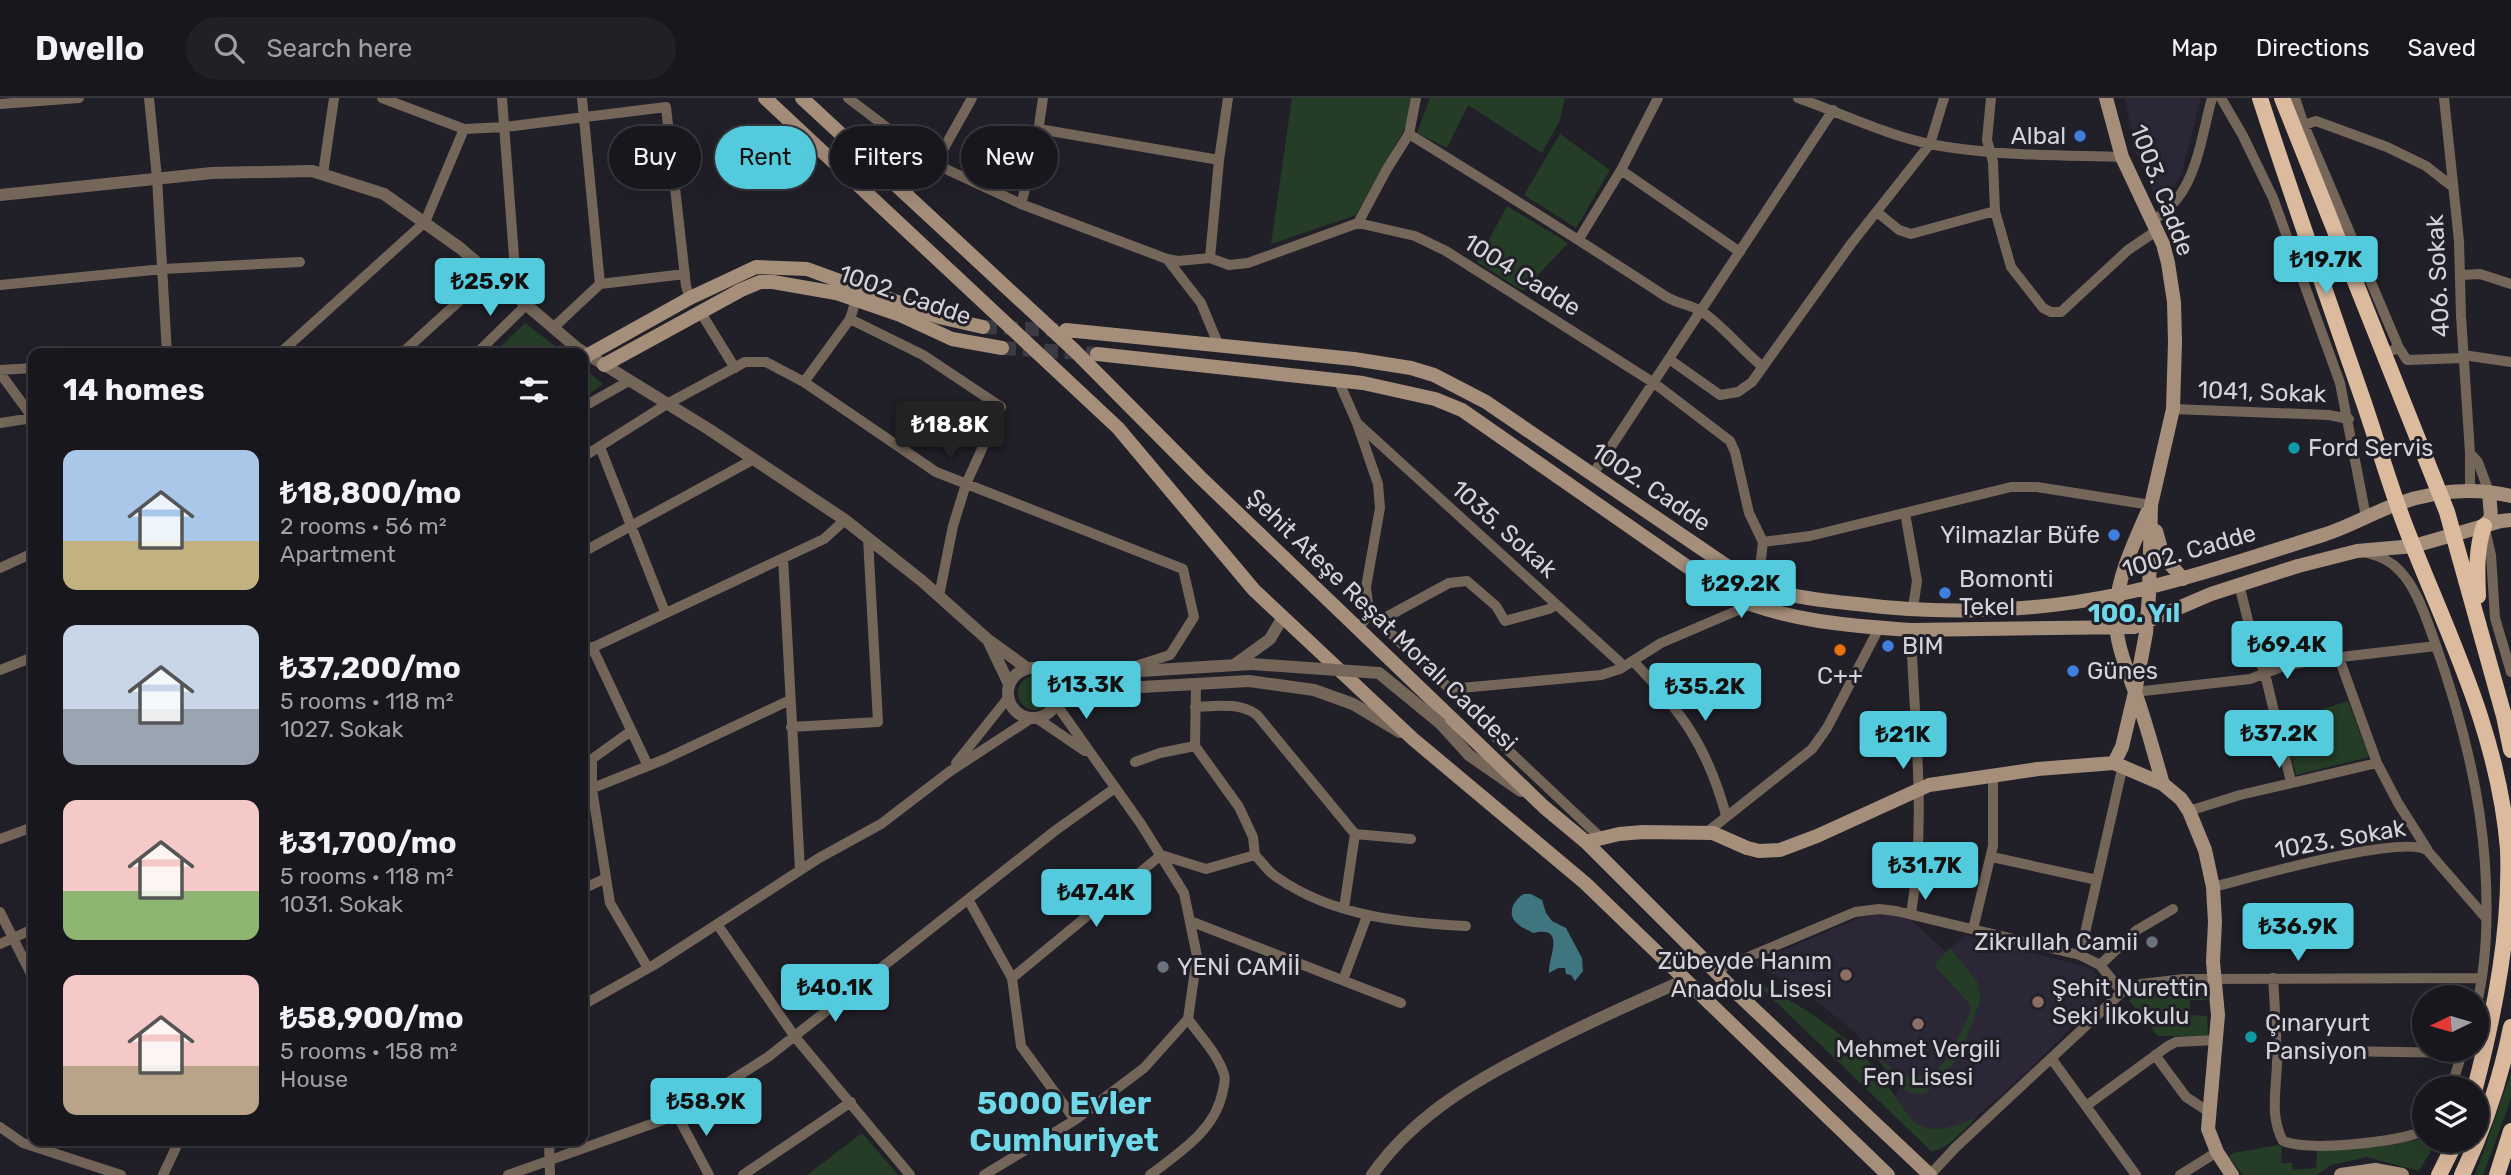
<!DOCTYPE html>
<html lang="en">
<head>
<meta charset="utf-8">
<style>
  body { margin:0; font-family:Rubik,sans-serif; background:#222027; color:#f1f3f6; height:100vh; display:flex; flex-direction:column; font-size:26px; white-space:nowrap }
  * { box-sizing:border-box; margin:0 }
  p { font-size:23px; color:#9f9fa4 }
  .icon { flex:none; width:38px; height:38px; fill:none; stroke:currentColor; stroke-width:2; stroke-linecap:round; stroke-linejoin:round }
  .map { position:relative; flex:1; overflow:hidden }
  .panel { position:absolute; left:28px; top:250px; width:560px; height:798px; display:flex; flex-direction:column; background:#19171e; border-radius:14px; box-shadow:0 7px 28px #0002,0 0 0 2px #37363c }
  .panel>* { flex:none }
  .hud { position:absolute; left:609px; top:28px; width:665px; height:63px; display:flex; gap:14px }
  .needle { width:46px; rotate:265deg }
  .buttons { position:absolute; left:2412px; top:887px; display:grid; gap:14px }
  .buttons a { display:grid; place-items:center; width:77px; height:77px; border-radius:50%; background:#19171e; box-shadow:0 7px 28px #0002,0 0 0 2px #37363c; font-size:35px }
  .price { position:absolute; translate:-50% -60px; padding:0 16px; border-radius:7px; background:#54cadd; color:#111; font-size:23px; line-height:46px; filter:drop-shadow(0 2px 4px #0008) }
  .price::after { content:''; position:absolute; left:50%; top:42px; width:21px; height:16px; margin-left:-10px; background:inherit; clip-path:polygon(0 0,100% 0,50% 100%) }
  .price.current { background:#222; color:#fff }
  ul { padding:0; list-style:none }
  li { display:flex; align-items:center; gap:21px; height:175px; padding:0 35px }
  li span { display:grid; place-items:center; flex:none; width:196px; height:140px; border-radius:14px; color:#555 }
  li>.icon { margin-inline-start:auto }
  span .icon { width:84px; height:84px; fill:#fffc; stroke-width:1 }
  li b { font-size:30px }
  h2 { display:flex; justify-content:space-between; align-items:center; height:84px; padding:0 35px; font-size:30px }
  .chip { padding:0 24px; border-radius:32px; background:#19171e; box-shadow:0 7px 28px #0002,0 0 0 2px #37363c; font-size:24px; line-height:63px }
  .chip.current { background:#54cadd; color:#111 }
  header { display:flex; align-items:center; gap:42px; box-sizing:border-box; height:98px; padding:0 35px; background:#19171e; border-bottom:2px solid #37363c }
  header strong { font-size:33px }
  nav { display:flex; gap:38px; margin-inline-start:auto; font-size:24px }
  .search { width:490px; height:63px; background:#222027; display:flex; align-items:center; gap:18px; box-sizing:border-box; padding:0 24px; border-radius:38px; color:#9f9fa4; font-size:26px }
  .map>svg:first-child { display:block }
  .built { fill:#2b2736 }
  .green { fill:#253d26 }
  .water { fill:#3f757e }
  .lines { fill:none; stroke-linecap:round; stroke-linejoin:round }
  .secondary-tunnel { stroke:#3c3a43; stroke-width:14; stroke-dasharray:14 7; stroke-linecap:butt }
  .minor { stroke:#75665a; stroke-width:10 }
  .tertiary { stroke:#75665a; stroke-width:12 }
  .secondary { stroke:#a58e7a; stroke-width:14 }
  .trunk { stroke:#dcba9e; stroke-width:16 }
  .tertiary-bridge { stroke:#75665a; stroke-width:12 }
  .shop-dot { fill:#3f7fe0; stroke:#211f28; stroke-width:2.5 }
  .culture-dot { fill:#0f9aa8; stroke:#211f28; stroke-width:2.5 }
  .food-dot { fill:#e8710a; stroke:#211f28; stroke-width:2.5 }
  .worship-dot { fill:#6b7280; stroke:#211f28; stroke-width:2.5 }
  .education-dot { fill:#8d6e63; stroke:#211f28; stroke-width:2.5 }
  .labels { text-anchor:middle; stroke-width:6; stroke-linejoin:round; paint-order:stroke }
  .poi-label { font-size:24px; fill:#d5d3d9; stroke:#211f28; text-anchor:start }
  .street-label { font-size:24px; fill:#d5d3d9; stroke:#211f28 }
  .neighbourhood-label { font-size:26px; font-weight:bold; fill:#6fd8e9; stroke:#211f28 }
  .district-label { font-size:32px; font-weight:bold; fill:#6fd8e9; stroke:#211f28 }
</style>
</head>
<body>
<header>
<strong>Dwello</strong>
<div class="search"><svg class="icon" aria-label="search" viewBox="0 0 24 24"><circle cx="10" cy="10" r="6"/><path d="M15 15l6 6"/></svg>Search here</div>
<nav><a>Map</a><a>Directions</a><a>Saved</a></nav>
</header>
<div class="map">
<svg width="2511" height="1077" viewBox="0 0 2511 1077">
  <rect width="100%" height="100%" fill="#211f28"/>
  <path class="built" d="M2125 0H2201L2181 77 2171 94 2162 102 2157 103 2136 55Z
    M1879 815 1895 816 1914 824 1946 854 1965 837 2086 869 2094 872 2098 879 2099 897 2095 906 2030 971 1939 1052 1931 1053 1888 1011 1900 988 1855 934 1797 888 1751 866 1856 821Z"/>
  <path class="green" d="M1292 0H1411L1406 28 1356 117 1271 146Z
    M1430 0H1565L1560 22 1542 55 1468 7 1447 50 1417 35Z
    M1560 36 1610 72 1576 130 1524 97Z
    M1507 108 1568 145 1523 193 1477 164Z
    M525 225 564 255H494Z
    M583 270 603 286 583 301Z
    M1018 595a17 17 0 1 1 34 0a17 17 0 1 1-34 0Z
    M2348 603 2369 659 2296 677 2282 624Z
    M1950 850 1977 883 1981 901 1960 958 1926 995C1902 1002 1887 972 1874 956 1884 964 1898 977 1911 978 1940 981 1951 955 1961 934 1965 925 1970 917 1971 908L1934 867Z
    M1753 882C1795 905 1839 929 1871 966 1886 984 1898 1004 1913 1023 1934 1039 1953 1027 1976 1020 1964 1031 1948 1052 1931 1053Z
    M2195 886 2207 888V902H2190V917L2207 918 2208 939 2158 938 2129 902 2156 890Z
    M2511 975V999L2508 1009 2483 1077H2475Z
    M862 1035 898 1077H807Z
    M2424 1041V1043H2437L2419 1073 2367 1059 2331 1067 2317 1077H2243L2229 1059 2233 1055 2279 1047 2282 1049 2281 1065H2292L2293 1072 2316 1070 2317 1052 2370 1049Z"/>
  <path class="water" d="M1524 796H1531L1542 802 1546 815 1552 823 1566 830 1582 860 1583 873 1575 883 1571 877 1566 876 1565 870H1558L1549 875C1548 859 1567 827 1533 835 1528 831 1522 831 1518 826 1506 817 1513 802 1524 796Z"/>
  <g class="lines">
    <path class="secondary-tunnel" d="M983 229 1058 232
      M1002 250 1097 256"/>
    <path class="minor" d="M149 0 157 80 167 256
      M382 0 464 31 505 29 666 9 686 188 690 200
      M502 0 514 159 507 191
      M848 0 935 66 1021 106 1167 161 1178 163 1210 160 1229 167 1248 165 1358 125 1387 71 1409 36 1416 0
      M1798 0C1844 16 1888 38 1935 47 1996 58 2060 57 2122 59
      M1991 0 1987 42 1993 64 1995 113 2011 169 2043 210 2051 214H2061L2128 152 2156 133
      M2221 0 2243 38 2273 100 2340 285 2366 419
      M2295 0 2304 27 2399 250
      M2444 0 2459 143 2461 218 2470 355V393
      M0 6 79 0
      M2301 28 2316 23 2387 49 2426 68 2453 89
      M1039 31 1219 62
      M1409 36C1495 89 1581 143 1665 198 1677 206 1693 207 1704 215 1726 231 1742 252 1763 269
      M935 66 972 0
      M1621 72 1740 154
      M323 76 334 0
      M1021 106 1035 55 1043 0
      M1877 114 1899 132 1911 136 1995 113
      M2152 124C2160 117 2170 110 2177 101 2198 75 2203 32 2212 0
      M1358 125 1415 138 1446 153 1654 285 1730 343 1735 354 1749 415 1763 444 1758 487
      M1579 141 1621 72 1658 0
      M1210 160 1219 62 1228 0
      M1167 161 1201 205 1219 248
      M2461 177 2480 176 2511 186
      M600 186 685 176
      M0 187 163 171 300 164
      M701 215 735 270
      M850 221 923 257 1001 309 966 386 953 428 939 498
      M553 230 600 186 582 0
      M2393 252 2399 250 2407 262 2463 260
      M279 256 425 124 464 31
      M401 256 490 175
      M476 256 526 207
      M2463 257 2511 264
      M1669 261 1720 297 1738 294 1752 284 1851 146 1930 46 1944 0
      M0 272 33 270
      M0 275 33 320
      M1338 282 1357 325 1378 386 1380 410 1366 489 1369 515 1358 532
      M804 284 850 221 856 202
      M583 309 629 283
      M2173 311 2329 317 2349 321
      M0 325 33 320
      M1357 325 1624 568
      M600 349 665 514
      M2470 355 2478 364 2489 394
      M583 359 667 306 745 264H766L804 284 936 374 1183 471 1194 519 1170 557 1129 570
      M1593 376 1833 12
      M1905 415 1917 483 1913 510
      M2485 431 2491 457 2495 520 2511 574
      M1763 444 1810 438 2011 389H2037L2151 407
      M583 454 754 361
      M2367 455C2379 458 2391 463 2399 472 2416 489 2425 517 2433 539 2459 611 2480 689 2485 766 2488 811 2487 866 2476 909
      M783 460 800 772
      M0 470 33 455
      M2239 486 2255 551 2265 576 2291 684
      M1369 515 1450 591 1510 654 1601 740
      M1379 523 1449 485 1467 483 1496 508 1505 523 1549 511 1556 507
      M592 549 648 668
      M583 554 824 441 845 422
      M2339 560 2377 665 2398 705 2427 751
      M1633 563C1682 614 1707 648 1726 717
      M0 572 33 559
      M1196 586 1195 648 1239 709 1253 739 1255 757
      M1450 591 1601 577 1620 571 1661 545 1750 507
      M2135 594 2250 581 2281 569 2315 562 2436 548
      M1195 609C1216 608 1240 604 1257 617L1355 736 1344 810
      M1038 621 1085 653
      M791 629 878 624 868 440
      M631 633 592 661V691L610 805 648 870
      M1135 664 1160 655 1195 648
      M956 665 1008 600
      M583 694 665 661 790 602
      M2189 713 2240 697 2377 665
      M1706 735 1812 651 1827 630 1879 530
      M1355 736 1411 741
      M0 741 33 729
      M1992 759 2097 782
      M2213 789C2250 780 2400 736 2427 752L2485 819
      M583 791 606 780
      M969 803 1012 880 1021 948 1075 1022
      M0 814 33 880
      M1911 816C1927 721 1914 627 1911 532
      M1190 823 1401 905
      M717 826 795 939 910 1077
      M1973 831 1993 748V676
      M0 846 33 831
      M2080 857 2123 667
      M2100 867 2137 832 2173 811
      M1715 873 1855 814 1879 811 1896 813 2080 857 2100 867 2122 894
      M1012 880 1161 757 1206 771 1255 757C1262 764 1269 775 1278 780 1333 818 1402 825 1466 828
      M2273 880C2275 907 2276 935 2277 962 2277 989 2269 1018 2283 1043 2309 1054 2396 1044 2424 1033
      M1343 882 1367 818
      M583 907 654 867 819 760 881 726 949 674 1030 621
      M2277 952 2463 955
      M2155 957 2186 999 2209 1014
      M2051 960 2136 1077
      M2451 990 2463 952
      M2086 1008 2168 948 2176 944 2216 942
      M677 1017 709 1077
      M0 1029 23 1045 121 1077
      M549 1043 550 1077
      M163 1077 179 1043
      M508 1077 677 1017 768 959 1056 732 1115 690
      M743 1077 851 1004
      M984 1077 1075 1022 1144 970 1188 921 1197 858 1184 795 1141 726 1056 606
      M1150 1077C1180 1054 1216 1032 1223 992 1224 987 1226 981 1224 976 1217 955 1200 938 1188 921
      M1930 1077 1955 1050 2122 894 2141 886 2184 881 2482 880
      M2180 1077 2217 1054"/>
    <path class="tertiary" d="M0 97 212 75 312 73 384 96 460 150 577 250 710 332 845 422 922 483 987 541 1027 570
      M989 544 1009 586
      M1234 567 1270 541 1283 519
      M1008 595a25 25 0 1 1 50 0a25 25 0 1 1-50 0Z
      M1047 574 1082 569 1141 573 1252 566
      M1058 599 1106 591 1249 583 1314 592 1353 606 1400 634
      M1440 625 1469 657 1521 693
      M1372 1077C1416 1014 1483 978 1549 945 1594 922 1639 902 1685 882"/>
    <path class="secondary" d="M765 0 1118 330 1254 492 1413 641 1585 785 1888 1077
      M802 0 1075 253 1200 379 1544 709 1586 744 1740 898 1930 1077
      M2106 0 2122 59 2163 146 2168 165 2174 204 2175 244 2173 311 2151 407 2149 497 2146 535 2135 594 2122 649 2114 665
      M1066 232 1354 261 1411 270 1434 277 1486 304 1749 483C1783 499 1820 502 1857 506 1941 517 2037 514 2120 496 2189 481 2256 458 2323 437 2349 429 2372 415 2397 406 2434 393 2473 389 2511 398
      M1097 256 1363 285 1435 301 1462 312 1728 497C1784 523 1850 528 1911 532L2134 529 2211 496 2298 468 2357 453 2414 448 2501 423 2511 422
      M588 257 690 200 756 169 807 171 939 219 983 229
      M604 267 741 192 760 184H773L836 195 900 217 952 241 1002 250
      M2147 415C2134 445 2118 478 2116 511 2114 542 2125 566 2135 594 2146 624 2154 656 2163 686
      M2484 428 2491 419 2489 394
      M2156 433 2163 458 2183 481
      M1586 744 1619 736 1643 734 1713 735 1747 750 1759 753 1780 752 1817 738 1929 687 2038 671 2114 665 2163 686 2181 701 2189 713 2205 752 2213 789 2215 824 2213 864 2218 917 2208 1031 2217 1054 2232 1077
      M2341 1077 2375 1072 2402 1077"/>
    <path class="trunk" d="M2260 0C2293 102 2329 204 2364 305 2378 346 2390 389 2406 430 2448 538 2498 632 2508 751 2511 831 2495 913 2475 990
      M2282 0 2447 414 2504 618 2511 652
      M2478 498C2477 474 2476 451 2484 428
      M2439 1077 2456 1043
      M2462 1077C2484 1030 2501 980 2511 929
      M2497 1077 2511 1033"/>
    <path class="tertiary-bridge" d="M1252 566 1379 575 1440 625"/>
  </g>
  <g class="shop-dot">
    <circle cx="2080" cy="38" r="7"/>
    <circle cx="2114" cy="437" r="7"/>
    <circle cx="1945" cy="495" r="7"/>
    <circle cx="1888" cy="548" r="7"/>
    <circle cx="2073" cy="573" r="7"/>
  </g>
  <g class="culture-dot">
    <circle cx="2294" cy="350" r="7"/>
    <circle cx="2251" cy="939" r="7"/>
  </g>
  <circle class="food-dot" cx="1840" cy="552" r="7"/>
  <g class="worship-dot">
    <circle cx="2152" cy="844" r="7"/>
    <circle cx="1163" cy="869" r="7"/>
  </g>
  <g class="education-dot">
    <circle cx="1846" cy="877" r="7"/>
    <circle cx="2038" cy="904" r="7"/>
    <circle cx="1918" cy="926" r="7"/>
  </g>
  <g class="labels">
    <g class="poi-label">
      <text x="2066" y="46" text-anchor="end">Albal</text>
      <text x="2308" y="358">Ford Servis</text>
      <text x="2100" y="445" text-anchor="end">Yilmazlar Büfe</text>
      <text x="1959" y="489">Bomonti<tspan x="1959" dy="28">Tekel</tspan></text>
      <text x="1902" y="556">BIM</text>
      <text x="2087" y="581">Günes</text>
      <text x="1840" y="586" text-anchor="middle">C++</text>
      <text x="2138" y="852" text-anchor="end">Zikrullah Camii</text>
      <text x="1832" y="871" text-anchor="end">Zübeyde Hanım<tspan x="1832" dy="28">Anadolu Lisesi</tspan></text>
      <text x="1177" y="877">YENİ CAMİİ</text>
      <text x="2052" y="898">Şehit Nurettin<tspan x="2052" dy="28">Seki İlkokulu</tspan></text>
      <text x="2265" y="933">Çınaryurt<tspan x="2265" dy="28">Pansiyon</tspan></text>
      <text x="1918" y="959" text-anchor="middle">Mehmet Vergili<tspan x="1918" dy="28">Fen Lisesi</tspan></text>
    </g>
    <g class="street-label">
      <text transform="translate(2162 92) rotate(69)" y="8">1003. Cadde</text>
      <text transform="translate(1522 177) rotate(32)" y="8">1004 Cadde</text>
      <text transform="translate(2438 178) rotate(-93)" y="8">406. Sokak</text>
      <text transform="translate(905 197) rotate(19)" y="8">1002. Cadde</text>
      <text transform="translate(2262 294) rotate(2)" y="8">1041, Sokak</text>
      <text transform="translate(1651 389) rotate(34)" y="8">1002. Cadde</text>
      <text transform="translate(1504 431) rotate(42)" y="8">1035. Sokak</text>
      <text transform="translate(2189 453) rotate(-16)" y="8">1002. Cadde</text>
      <text transform="translate(1382 522) rotate(44)" y="8">Şehit Ateşe Reşat Moralı Caddesi</text>
      <text transform="translate(2340 741) rotate(-10)" y="8">1023. Sokak</text>
    </g>
    <g class="neighbourhood-label">
      <text x="2134" y="524">100. Yıl</text>
    </g>
    <g class="district-label">
      <text x="1064" y="1016">5000 Evler<tspan x="1064" dy="37">Cumhuriyet</tspan></text>
    </g>
  </g>
</svg>
<div class="buttons">
<a><svg class="needle" viewBox="-14 -14 28 28"><path d="M0-13l5 13h-10z" fill="#e53935"/><path d="M0 13l5-13h-10z" fill="#9f9fa4"/></svg></a>
<a><svg class="icon" aria-label="layers" viewBox="0 0 24 24"><path d="M12 4l9 5-9 5-9-5zM3 14l9 5 9-5"/></svg></a>
</div>
<b class="price" style="left:2326px;top:198px">₺19.7K</b>
<b class="price" style="left:490px;top:220px">₺25.9K</b>
<b class="price current" style="left:950px;top:363px">₺18.8K</b>
<b class="price" style="left:1741px;top:522px">₺29.2K</b>
<b class="price" style="left:2287px;top:583px">₺69.4K</b>
<b class="price" style="left:1086px;top:623px">₺13.3K</b>
<b class="price" style="left:1705px;top:625px">₺35.2K</b>
<b class="price" style="left:2279px;top:672px">₺37.2K</b>
<b class="price" style="left:1903px;top:673px">₺21K</b>
<b class="price" style="left:1925px;top:804px">₺31.7K</b>
<b class="price" style="left:1096px;top:831px">₺47.4K</b>
<b class="price" style="left:2298px;top:865px">₺36.9K</b>
<b class="price" style="left:835px;top:926px">₺40.1K</b>
<b class="price" style="left:706px;top:1040px">₺58.9K</b>
<div class="hud">
<a class="chip">Buy</a>
<a class="chip current">Rent</a>
<a class="chip">Filters</a>
<a class="chip">New</a>
</div>
<section class="panel">
<h2>14 homes<svg class="icon" aria-label="filters" viewBox="0 0 24 24"><path d="M4 7h16M4 17h16"/><circle cx="9" cy="7" r="2"/><circle cx="15" cy="17" r="2"/></svg></h2>
<ul>
<li><span style="background:linear-gradient(#a9c7e8 65%,#c2b280 0)"><svg class="icon" aria-label="home" viewBox="0 0 24 24"><path d="M3 11l9-7 9 7M6 9v11h12V9"/></svg></span><div><b>₺18,800/mo</b><p>2 rooms · 56 m²</p><p>Apartment</p></div></li>
<li><span style="background:linear-gradient(#c9d6e8 60%,#9aa5b1 0)"><svg class="icon" aria-label="home" viewBox="0 0 24 24"><path d="M3 11l9-7 9 7M6 9v11h12V9"/></svg></span><div><b>₺37,200/mo</b><p>5 rooms · 118 m²</p><p>1027. Sokak</p></div></li>
<li><span style="background:linear-gradient(#f6c9c9 65%,#8fb573 0)"><svg class="icon" aria-label="home" viewBox="0 0 24 24"><path d="M3 11l9-7 9 7M6 9v11h12V9"/></svg></span><div><b>₺31,700/mo</b><p>5 rooms · 118 m²</p><p>1031. Sokak</p></div></li>
<li><span style="background:linear-gradient(#f6c9c9 65%,#b9a48a 0)"><svg class="icon" aria-label="home" viewBox="0 0 24 24"><path d="M3 11l9-7 9 7M6 9v11h12V9"/></svg></span><div><b>₺58,900/mo</b><p>5 rooms · 158 m²</p><p>House</p></div></li>
</ul>
</section>
</div>
</body>
</html>
